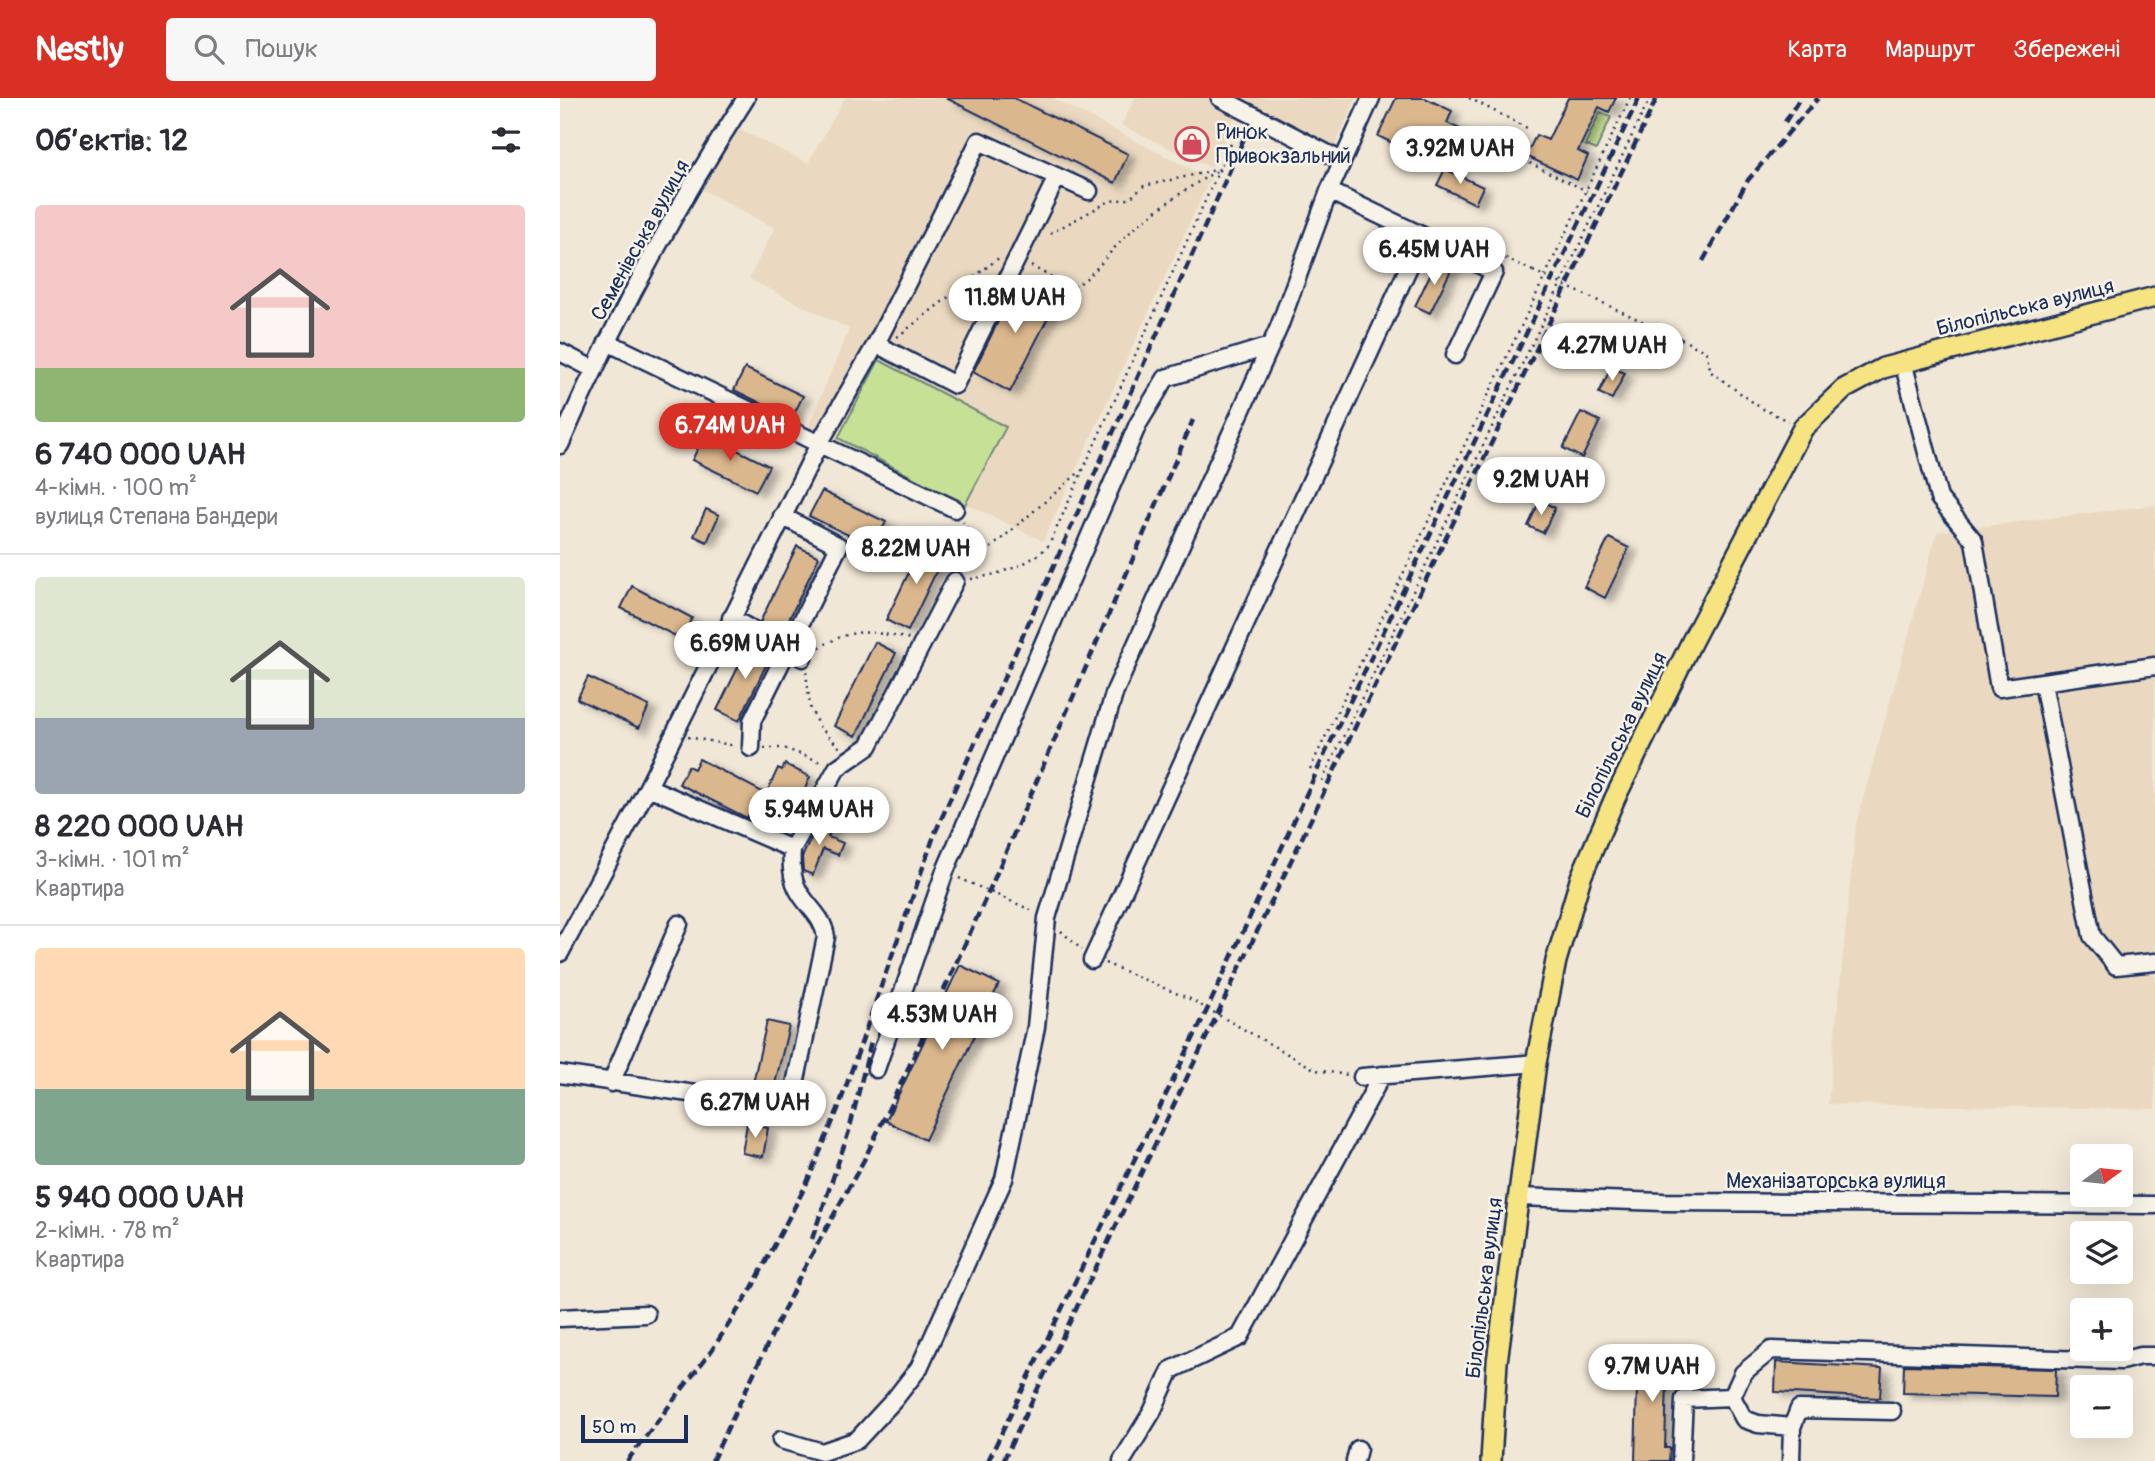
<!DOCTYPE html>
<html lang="uk">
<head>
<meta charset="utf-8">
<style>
  body { margin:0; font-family:Pangolin,sans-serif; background:#f7f7f7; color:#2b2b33; height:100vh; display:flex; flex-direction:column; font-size:26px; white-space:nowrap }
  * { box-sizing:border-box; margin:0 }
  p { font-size:23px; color:#7c7c81 }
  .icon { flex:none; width:38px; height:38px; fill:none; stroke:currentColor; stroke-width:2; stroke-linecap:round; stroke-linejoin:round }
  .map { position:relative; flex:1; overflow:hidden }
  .details { display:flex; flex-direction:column; background:#fff; width:560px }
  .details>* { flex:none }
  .needle { width:46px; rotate:75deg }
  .controls { position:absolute; left:1510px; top:1046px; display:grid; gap:14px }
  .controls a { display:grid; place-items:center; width:63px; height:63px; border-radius:7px; background:#fff; box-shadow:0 7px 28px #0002; font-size:35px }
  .scale { position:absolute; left:21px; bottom:18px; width:107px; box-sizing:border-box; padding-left:7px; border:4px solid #1b2f5e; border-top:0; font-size:19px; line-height:24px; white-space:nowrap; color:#1b2f5e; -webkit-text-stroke:5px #f7f3e8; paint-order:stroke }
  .price { position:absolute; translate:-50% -60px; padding:0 16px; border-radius:24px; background:#fff; color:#222; font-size:23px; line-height:46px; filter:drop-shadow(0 2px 4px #0008) }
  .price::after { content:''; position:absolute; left:50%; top:42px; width:21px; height:16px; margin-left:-10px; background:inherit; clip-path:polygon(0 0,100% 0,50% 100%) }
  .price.current { background:#d93025; color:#fff }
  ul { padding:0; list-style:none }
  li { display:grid; align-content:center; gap:14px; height:371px; padding:0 35px }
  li+li { border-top:2px solid #e1e1e2 }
  li span { display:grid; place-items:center; height:217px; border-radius:7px; color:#555 }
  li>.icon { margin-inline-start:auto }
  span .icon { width:126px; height:126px; fill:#fffc; stroke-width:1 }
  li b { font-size:30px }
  h2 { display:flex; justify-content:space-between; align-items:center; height:84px; padding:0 35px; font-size:30px }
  header { display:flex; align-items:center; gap:42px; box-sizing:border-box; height:98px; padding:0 35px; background:#d93025; color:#fff }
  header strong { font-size:33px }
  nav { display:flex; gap:38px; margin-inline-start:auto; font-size:24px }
  .search { width:490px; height:63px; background:#f7f7f7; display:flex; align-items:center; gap:18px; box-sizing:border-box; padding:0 24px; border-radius:7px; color:#7c7c81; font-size:26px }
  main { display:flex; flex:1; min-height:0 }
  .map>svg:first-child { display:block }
  .built { fill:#ead9c0 }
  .green { fill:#c6e096; stroke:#70887a; stroke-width:2 }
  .building { fill:#dbb78d; stroke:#1b2f5e; stroke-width:2; filter:url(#shadow) }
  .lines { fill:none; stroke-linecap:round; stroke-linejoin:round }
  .minor-casing { stroke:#1b2f5e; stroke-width:21 }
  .major-casing { stroke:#1b2f5e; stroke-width:24 }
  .path { stroke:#1b2f5e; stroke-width:2.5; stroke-dasharray:2 5; stroke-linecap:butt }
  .minor { stroke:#f7f3e8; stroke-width:16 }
  .major { stroke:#f6e381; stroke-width:19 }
  .rail { stroke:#1b2f5e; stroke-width:4.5; stroke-dasharray:10 5; stroke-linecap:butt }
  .path-bridge { stroke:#1b2f5e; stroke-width:2.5; stroke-dasharray:2 5; stroke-linecap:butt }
  .labels { text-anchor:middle; stroke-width:5; stroke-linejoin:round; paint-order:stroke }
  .poi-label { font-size:21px; fill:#1b2f5e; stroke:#f7f3e8; text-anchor:start }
  .street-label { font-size:21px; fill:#1b2f5e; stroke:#f7f3e8 }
</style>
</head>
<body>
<header>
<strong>Nestly</strong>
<div class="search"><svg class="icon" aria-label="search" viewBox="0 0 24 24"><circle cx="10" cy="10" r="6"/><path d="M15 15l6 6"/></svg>Пошук</div>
<nav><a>Карта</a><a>Маршрут</a><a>Збережені</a></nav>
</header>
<main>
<section class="details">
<h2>Об’єктів: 12<svg class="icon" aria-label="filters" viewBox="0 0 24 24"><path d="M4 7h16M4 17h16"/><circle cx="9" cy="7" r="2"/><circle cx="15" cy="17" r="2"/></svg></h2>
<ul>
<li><span style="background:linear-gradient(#f6c9c9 75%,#8fb573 0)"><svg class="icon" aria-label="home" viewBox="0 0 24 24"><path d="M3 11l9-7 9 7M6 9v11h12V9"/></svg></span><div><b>6 740 000 UAH</b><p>4-кімн. · 100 m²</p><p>вулиця Степана Бандери</p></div></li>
<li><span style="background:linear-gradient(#dfe7d0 65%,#9aa5b1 0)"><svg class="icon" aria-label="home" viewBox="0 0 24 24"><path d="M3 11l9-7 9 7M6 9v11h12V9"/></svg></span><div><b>8 220 000 UAH</b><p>3-кімн. · 101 m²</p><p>Квартира</p></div></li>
<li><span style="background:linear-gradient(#ffd9b3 65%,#7fa58c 0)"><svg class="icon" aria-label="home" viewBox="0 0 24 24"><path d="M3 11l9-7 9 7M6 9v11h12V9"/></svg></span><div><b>5 940 000 UAH</b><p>2-кімн. · 78 m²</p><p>Квартира</p></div></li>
</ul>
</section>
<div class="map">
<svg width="1595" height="1363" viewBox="0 0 1595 1363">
  <defs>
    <filter id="shadow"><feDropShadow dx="8" dy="4.5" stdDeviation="3.5" flood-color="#0004"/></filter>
  </defs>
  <rect width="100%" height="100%" fill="#f1e7d6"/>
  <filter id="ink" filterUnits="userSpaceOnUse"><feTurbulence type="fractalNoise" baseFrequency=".0143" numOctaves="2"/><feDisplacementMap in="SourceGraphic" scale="14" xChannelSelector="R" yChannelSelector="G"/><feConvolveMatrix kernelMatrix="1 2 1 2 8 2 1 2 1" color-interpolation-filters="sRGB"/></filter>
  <g filter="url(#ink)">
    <path class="built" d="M285 0H492L650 81 483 443 248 329 289 231 189 181 214 130 143 92 176 30 248 65Z
      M575 0H796L767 66 674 20 651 70 561 27Z
      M1595 407V1011L1268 1006 1296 726 1377 434Z"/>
    <path class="green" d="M1040 14 1051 19 1036 52 1025 47Z
      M319 262 446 329 405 407 278 340Z"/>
    <path class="building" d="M386 0H454L568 56 555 85Z
      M836 0H865L892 13 887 25 932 46 924 62 879 41 869 63 818 38Z
      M1008 0H1056L1049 14 1039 9 1018 53 1028 58 1017 82 966 58 976 37 988 42Z
      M885 71 923 89 915 106 877 87Z
      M877 162 892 170 870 215 855 208Z
      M459 181 498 200 450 294 413 274Z
      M1051 269 1065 275 1052 301 1039 295Z
      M185 270 243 298 232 320 174 292Z
      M1021 314 1040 323 1022 360 1003 350Z
      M145 336 209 368 196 393 132 362Z
      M262 393 326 424 313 449 249 418Z
      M980 402 995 410 983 435 968 428Z
      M146 411 159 417 147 444 134 438Z
      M1049 440 1069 450 1045 500 1024 489Z
      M364 443 386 453 348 533 326 522Z
      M237 448 259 459 222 536 200 524Z
      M72 488 132 520 121 541 61 510Z
      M191 543 212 555 179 623 157 612Z
      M315 544 336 555 296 638 274 628Z
      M28 579 89 608 79 630 17 601Z
      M139 661 206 696 218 670 222 672 225 666 250 679 228 731 192 711 187 720 119 686 128 668 134 671Z
      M260 722 273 727 268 739 283 745 278 757 263 751 253 777 243 773 242 759Z
      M400 867 439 886 365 1042 326 1023Z
      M207 923 229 928 214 990 193 985Z
      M187 1026 208 1030 203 1059 182 1055Z
      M1078 1249 1112 1250 1111 1281H1107L1105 1350H1110L1109 1363H1075Z
      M1216 1264 1322 1270 1320 1300 1215 1294Z
      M1344 1267 1496 1271 1495 1299 1343 1295Z"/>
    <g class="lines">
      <g class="minor-casing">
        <path id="minor" d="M660 0 782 63
          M863 138 934 174 895 257
          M47 244 395 411
          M316 246 395 287 497 79
          M0 254 33 271
          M1343 264 1379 400 1414 443 1439 590 1595 568
          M0 347C52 227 115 110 186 0
          M171 520 243 560
          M1483 585 1532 838 1556 868 1595 864
          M191 650 192 623 279 448 222 418
          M232 751 277 670 309 648 395 483
          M0 855 88 689 260 344 316 246 419 43 529 93
          M532 862 863 138 769 93
          M316 971 385 773 578 326 606 280 710 248
          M0 976 230 1010 266 839C263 817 246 809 237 790 231 778 231 764 232 751L88 689
          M802 979 976 965
          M51 985 119 826
          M958 1099 1103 1104 1595 1107
          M0 1220 86 1216
          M1232 1329 1198 1326 1184 1321 1172 1299 1183 1275 1211 1252 1561 1263 1580 1258H1595
          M221 1342 262 1354 297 1342 334 1302 359 1270 444 1081 476 929 487 820 555 593 719 229 769 93 811 0
          M562 1363 592 1314 611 1272 680 1239 822 977
          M795 1363 798 1351
          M1121 1363 1124 1301 1172 1299
          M1231 1363 1232 1329 1239 1311 1332 1313"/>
      </g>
      <g class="major-casing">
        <path id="major" d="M931 1363 937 1264 976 965 996 863 1021 779 1055 700 1132 543 1243 330 1284 291 1323 270 1595 199"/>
      </g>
      <path class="path" d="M909 0 971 32
        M957 59 1027 93
        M914 145 973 173
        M471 168 512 190C535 178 548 154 567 137 596 111 627 90 660 71L584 88 569 101 550 103 487 137
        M337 239 440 159
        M1121 241 1146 254 1151 274 1201 310 1228 323
        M404 459 432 449 522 372
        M400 469 412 439 403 424
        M411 481C438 477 470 467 489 447L680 26
        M253 553C294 529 304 532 350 541
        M246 574 250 609 258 627 281 651
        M128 639 176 648
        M204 650H224L264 665
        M750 671 1070 0
        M762 683 1090 0
        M399 780 473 813
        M501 833 522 852
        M545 865 630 901 756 972 788 977"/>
      <use href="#minor" class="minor"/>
      <use href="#major" class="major"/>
      <path class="rail" d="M1225 24 1240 0
        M1143 163 1188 82 1258 0
        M252 1141 289 1033 312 940
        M67 1363 152 1252 192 1190 246 1087 278 1011 375 735 685 38
        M152 1363 240 1178 304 1062 353 960 429 793 633 322
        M428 1363 647 912 763 660 1079 0
        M443 1363 1097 0"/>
      <path class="path-bridge" d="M973 173 1121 241"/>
    </g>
  </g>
  <defs>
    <g id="shop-ring" transform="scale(1.75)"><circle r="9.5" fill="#f7f3e8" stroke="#d1495b" stroke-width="1.5"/><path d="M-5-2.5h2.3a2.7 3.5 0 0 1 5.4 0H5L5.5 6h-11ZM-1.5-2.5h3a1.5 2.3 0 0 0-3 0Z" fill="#d1495b"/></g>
  </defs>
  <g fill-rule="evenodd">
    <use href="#shop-ring" x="632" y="46"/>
  </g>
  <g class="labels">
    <g class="poi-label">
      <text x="656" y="41">Ринок<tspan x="656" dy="24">Привокзальний</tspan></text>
    </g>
    <g class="street-label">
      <text transform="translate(80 142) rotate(-61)" y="7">Семенівська вулиця</text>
      <text transform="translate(1465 209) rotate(-14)" y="7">Білопільська вулиця</text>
      <text transform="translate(1061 637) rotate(-64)" y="7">Білопільська вулиця</text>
      <text x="1276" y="1090">Механізаторська вулиця</text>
      <text transform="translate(924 1190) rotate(-83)" y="7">Білопільська вулиця</text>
    </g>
  </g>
</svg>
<div class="controls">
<a><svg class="needle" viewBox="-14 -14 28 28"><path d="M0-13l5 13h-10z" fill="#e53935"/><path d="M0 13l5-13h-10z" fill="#7c7c81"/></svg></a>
<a><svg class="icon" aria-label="layers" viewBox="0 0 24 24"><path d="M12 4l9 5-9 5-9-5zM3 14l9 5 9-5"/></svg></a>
<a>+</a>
<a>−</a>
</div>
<div class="scale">50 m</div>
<b class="price" style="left:900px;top:88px">3.92M UAH</b>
<b class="price" style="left:874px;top:189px">6.45M UAH</b>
<b class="price" style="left:455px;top:237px">11.8M UAH</b>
<b class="price" style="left:1052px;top:285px">4.27M UAH</b>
<b class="price current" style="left:170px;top:365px">6.74M UAH</b>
<b class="price" style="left:981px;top:419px">9.2M UAH</b>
<b class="price" style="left:356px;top:488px">8.22M UAH</b>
<b class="price" style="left:185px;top:583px">6.69M UAH</b>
<b class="price" style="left:259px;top:749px">5.94M UAH</b>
<b class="price" style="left:382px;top:954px">4.53M UAH</b>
<b class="price" style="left:195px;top:1042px">6.27M UAH</b>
<b class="price" style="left:1092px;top:1306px">9.7M UAH</b>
</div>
</main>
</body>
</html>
